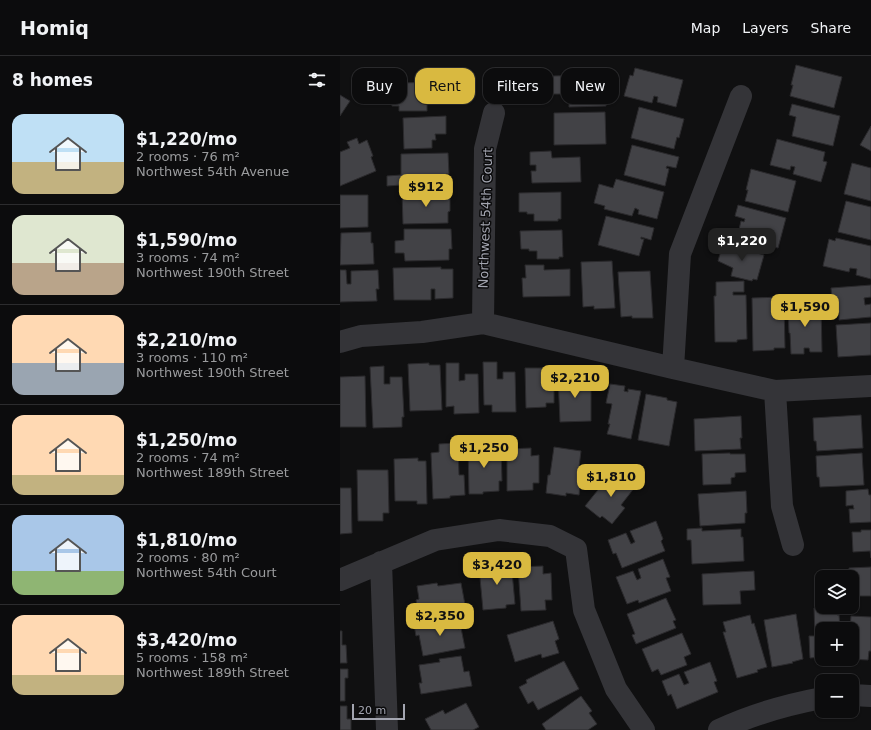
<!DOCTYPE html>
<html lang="en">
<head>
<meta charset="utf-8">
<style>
  body { margin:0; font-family:"DejaVu Sans",sans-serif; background:#1a1a1b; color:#f1f3f6; height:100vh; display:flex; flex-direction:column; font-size:15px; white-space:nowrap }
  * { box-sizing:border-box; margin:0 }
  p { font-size:13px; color:#9a9b9d }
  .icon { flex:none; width:22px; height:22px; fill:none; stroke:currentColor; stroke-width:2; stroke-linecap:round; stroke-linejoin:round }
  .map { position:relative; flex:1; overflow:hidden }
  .sheet { display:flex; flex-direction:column; background:#0c0c0d; width:340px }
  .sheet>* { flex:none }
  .guide { position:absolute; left:12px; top:12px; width:380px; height:36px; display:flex; gap:8px }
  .buttons { position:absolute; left:475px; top:514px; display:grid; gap:8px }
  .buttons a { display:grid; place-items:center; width:44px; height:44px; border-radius:8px; background:#0c0c0d; box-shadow:0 1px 3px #0004,0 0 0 1px #2c2c2e; font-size:20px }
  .scale { position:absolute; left:12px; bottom:10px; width:53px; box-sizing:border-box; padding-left:4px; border:2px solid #a3a5b0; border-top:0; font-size:11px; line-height:14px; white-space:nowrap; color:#a3a5b0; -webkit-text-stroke:3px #0b0b0c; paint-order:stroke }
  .price { position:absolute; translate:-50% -34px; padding:0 9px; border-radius:8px; background:#d9b940; color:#111; font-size:13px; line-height:26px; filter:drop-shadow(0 1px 2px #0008) }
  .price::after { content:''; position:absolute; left:50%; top:24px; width:12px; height:9px; margin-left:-6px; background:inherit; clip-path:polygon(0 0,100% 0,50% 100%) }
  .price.selected { background:#222; color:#fff }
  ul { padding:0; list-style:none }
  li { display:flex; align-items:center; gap:12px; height:100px; padding:0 12px }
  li+li { border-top:1px solid #2c2c2e }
  li span { display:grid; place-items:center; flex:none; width:112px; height:80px; border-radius:12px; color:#555 }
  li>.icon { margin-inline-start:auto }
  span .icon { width:48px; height:48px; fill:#fffc; stroke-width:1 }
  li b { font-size:17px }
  h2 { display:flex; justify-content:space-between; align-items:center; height:48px; padding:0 12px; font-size:17px }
  .tag { padding:0 14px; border-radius:12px; background:#0c0c0d; box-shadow:0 1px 3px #0004,0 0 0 1px #2c2c2e; font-size:14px; line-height:36px }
  .tag.selected { background:#d9b940; color:#111 }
  header { display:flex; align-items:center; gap:24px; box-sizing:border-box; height:56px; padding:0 20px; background:#0c0c0d; border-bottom:1px solid #2c2c2e }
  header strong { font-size:19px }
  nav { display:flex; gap:22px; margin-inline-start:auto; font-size:14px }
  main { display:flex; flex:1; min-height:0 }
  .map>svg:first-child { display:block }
  .building { fill:#424246; stroke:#2b2a2d }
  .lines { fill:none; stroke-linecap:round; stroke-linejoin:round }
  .minor { stroke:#343438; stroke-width:22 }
  .labels { text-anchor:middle; stroke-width:3; stroke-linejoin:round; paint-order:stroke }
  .street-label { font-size:13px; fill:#a3a5b0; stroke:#0b0b0c }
</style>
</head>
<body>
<header>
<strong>Homiq</strong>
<nav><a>Map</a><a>Layers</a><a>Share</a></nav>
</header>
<main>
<section class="sheet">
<h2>8 homes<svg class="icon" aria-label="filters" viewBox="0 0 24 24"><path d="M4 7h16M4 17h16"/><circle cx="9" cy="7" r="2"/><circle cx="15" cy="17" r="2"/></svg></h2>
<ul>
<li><span style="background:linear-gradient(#bfe0f5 60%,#c2b280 0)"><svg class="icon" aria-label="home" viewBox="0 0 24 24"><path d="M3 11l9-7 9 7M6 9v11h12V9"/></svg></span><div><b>$1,220/mo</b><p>2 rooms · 76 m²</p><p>Northwest 54th Avenue</p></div></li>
<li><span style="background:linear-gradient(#dfe7d0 60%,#b9a48a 0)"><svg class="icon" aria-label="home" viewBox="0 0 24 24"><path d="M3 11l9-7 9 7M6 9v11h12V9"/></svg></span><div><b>$1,590/mo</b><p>3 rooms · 74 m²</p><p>Northwest 190th Street</p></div></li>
<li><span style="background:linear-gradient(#ffd9b3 60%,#9aa5b1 0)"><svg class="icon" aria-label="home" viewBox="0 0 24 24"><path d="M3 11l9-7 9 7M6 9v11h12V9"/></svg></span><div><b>$2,210/mo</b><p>3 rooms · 110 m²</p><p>Northwest 190th Street</p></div></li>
<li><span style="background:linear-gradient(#ffd9b3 75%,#c2b280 0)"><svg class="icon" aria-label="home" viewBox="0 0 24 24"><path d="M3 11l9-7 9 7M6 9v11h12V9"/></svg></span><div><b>$1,250/mo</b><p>2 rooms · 74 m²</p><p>Northwest 189th Street</p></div></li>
<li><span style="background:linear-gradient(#a9c7e8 70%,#8fb573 0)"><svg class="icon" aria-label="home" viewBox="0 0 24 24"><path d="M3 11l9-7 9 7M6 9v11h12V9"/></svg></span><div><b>$1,810/mo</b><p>2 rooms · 80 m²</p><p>Northwest 54th Court</p></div></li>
<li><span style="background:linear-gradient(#ffd9b3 75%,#c2b280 0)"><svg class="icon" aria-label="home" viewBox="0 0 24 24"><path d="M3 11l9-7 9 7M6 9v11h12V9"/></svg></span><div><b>$3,420/mo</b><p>5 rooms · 158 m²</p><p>Northwest 189th Street</p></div></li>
</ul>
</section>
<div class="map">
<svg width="531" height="674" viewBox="0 0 531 674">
  <rect width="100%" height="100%" fill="#101011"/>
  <path class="building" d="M456 9 502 21 494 52 450 40 453 29H451Z
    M295 12 343 24 336 51 317 46 318 41 314 40 312 47 284 40 290 19 293 20Z
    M257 19 258 27H265L266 50 229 51V43H225L224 38H213V20Z
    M101 26 102 44H95V47H87V55H59V50H52V29L60 28V27Z
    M0 39 10 45 0 60Z
    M452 48 500 60 493 90 452 80 456 61 449 59Z
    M299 51 344 63 339 82 337 81 334 93 291 82Z
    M265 56 266 88 214 89V57Z
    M106 60V78H95L96 84H92V92L64 93 63 62Z
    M531 70V95L520 89Z
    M17 82 19 88 27 84 33 100 31 101 36 115 0 130V96L10 92 7 86Z
    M437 83 485 96 483 105 487 106 481 126 453 118 455 111 451 110 450 114 430 109Z
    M292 89 339 101 336 112 327 110 326 112 329 113 325 130 284 119Z
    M211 95 212 102 240 101 241 126 192 127 191 115H196V109H190V96Z
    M108 97 109 118H106L107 130 62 131 61 129 47 130V120L61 119V98Z
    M512 107 531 112V145L504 138Z
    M411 113 456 125 448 156 405 145 408 134H406Z
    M276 123 324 136 317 163 298 158 299 154 295 152 292 160 264 153 265 150 254 147 259 128 273 132Z
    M62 136H110V155L108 156V167L63 168Z
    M221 136V163H218V165H194V158H187V156H179V137Z
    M0 139H28V171L0 172Z
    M506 145 531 151V184L498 176Z
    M398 149 446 162 438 192 397 182 401 165 404 166 405 163 395 160Z
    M266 160 314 172 311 184 301 181V183H304L299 200 258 189Z
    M64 173H111L112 193H109V204L65 205 64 197H55V185L64 184Z
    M222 174 223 201H219V203H197V195H189V193H181L180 175Z
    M31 176V187H33L34 208 0 209 1 177Z
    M496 182 531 190V223L516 219 517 213 510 212 509 216 483 210 489 183 495 185Z
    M383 187 424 199 417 224 413 223 412 225 391 220 393 212 378 205Z
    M272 205 275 252 254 253V250L243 251 241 206Z
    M185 209H204V214L230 213V240L183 241 182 222H186Z
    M101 211V213H113V242L95 243V233H91V244H54L53 212Z
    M0 214H6L7 228H11V215L38 214 39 233H36L37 245 0 246Z
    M310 215 313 262H292V260L281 261 278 216Z
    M404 225V236H393V239H406L407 283 397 284V286H375L374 240H376V226Z
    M531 229V241L524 242 525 249 531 248V261L499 264V256L493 257 491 232Z
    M441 241 442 247H444L445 292H434V294L413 295 412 242Z
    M481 248 482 296H470L469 292H464V298H451L450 277H449L448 249Z
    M531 267V299L498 301 496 269Z
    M143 306H157V323H163V316H175L176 356H152V349H144Z
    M89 307V309H100L102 354 70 355 68 308Z
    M106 307H119V325L125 324V318H138L139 357 114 358V350L106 351Z
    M44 310V328H50V321H62L64 361H62V371L33 372 30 311Z
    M185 312H203V317H206V325H214V347H206V351L186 352Z
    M240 319V321H251V365L220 366 218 320Z
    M25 320 26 371H0V321Z
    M270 328 285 330 284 335 288 336V333L301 335 291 383 267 378 270 368H268L272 348 266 347Z
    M306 338 327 342V344L337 346 329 390 298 384Z
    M521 359 523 392 477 395 476 385H474L473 362Z
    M401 360 402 382H400L401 393 355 395 354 363Z
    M118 387 119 419H124L125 439 110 440V442L93 443 91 397 99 396V388Z
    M128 387H145V392L161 391 162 425H159V435L143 436V438H129Z
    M214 391 241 395 238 419H241L239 439 226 437V440L206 437 208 419H210Z
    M191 392V400L199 399V427H193V434L167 435V393Z
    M390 397V398H405L406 416 395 417V421L391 422V428L363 429 362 398Z
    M522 397 524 429 480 431 479 421H477L476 400Z
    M78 402V405H86L87 448H77V445H55L54 403Z
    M17 414H48L49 457H43V465H18Z
    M274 414 295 431 281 449 285 452 272 468 262 460 260 462 245 450Z
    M0 432H11L12 477 0 478Z
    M528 433 529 439H531V466L510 467 509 453H514L513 449 506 450V435Z
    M406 435 407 457H405V467L360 470 358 438Z
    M316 465 323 483 321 485 325 495 282 512 276 497 273 498 268 484 286 477 291 488 295 486 290 475Z
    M362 472V475L401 473V481H403L404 505 352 508 351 484H347V473Z
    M521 474H531V502L530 495 513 496 512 476H521Z
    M323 503 330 521 326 522 331 535 299 547 298 544 287 548 276 521 293 515 297 524 301 522 298 513Z
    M171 505 175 548 166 549V552L143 554 139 511 162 509V506Z
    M203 510V518L211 517 212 544H205L206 554 181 555 178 511Z
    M531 511V540H518V533H512V521H501L500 515 509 514V512Z
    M414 515 415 534 400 535 401 548 363 549 362 518Z
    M97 527 98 530 121 527 126 554 79 562 76 544 79 543 77 530Z
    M326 542 336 564 333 565 336 572 296 588 292 579 295 578 287 558Z
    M497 551V559H499L500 573H482V601L470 602 469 580H475L474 552Z
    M456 558 463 603 452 606 453 607 432 611 424 564Z
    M410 559 412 568 414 567 427 611 417 614 418 616 397 622 383 576H386L383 566Z
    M511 560 531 561V595H529L528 604 509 603H512V573H510Z
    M116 562 118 573 121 572 125 592 83 600 79 579 76 580 74 569Z
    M213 565 219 583 215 585 219 597 202 602 201 598 175 606 167 579Z
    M0 575H2V589H6L7 607H0Z
    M342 577 351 598 344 601 347 609 321 619 318 613 312 616 302 593Z
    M121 600 124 616 129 615 132 630 81 638 79 627H82L79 609 100 606 99 603Z
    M224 605 239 633 198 654 193 645 188 648 179 631 187 627 186 624Z
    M370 606 377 625 374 626 378 636 337 653 331 638 328 640 322 625 339 618 344 629 349 627 344 616Z
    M0 613H8V622H5V645H0Z
    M241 640 252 655 249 657 257 668 248 674H206L202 668Z
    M126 647 139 671 133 674H91L85 663 103 654 105 658Z
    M0 650H7V663H11V674H0Z"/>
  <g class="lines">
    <path class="minor" d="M143 267 145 93 154 57
      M0 286 21 280 82 276 143 267 333 312 435 335 531 330
      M333 312 340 198 401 40
      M435 335 442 450 453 489
      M41 506 47 674
      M0 524 95 484 159 474 210 480 236 493 244 554 276 633 304 674
      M512 639 531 640
      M379 674C413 658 445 649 482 642"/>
  </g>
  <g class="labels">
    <g class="street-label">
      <text transform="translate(145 162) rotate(-88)" y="5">Northwest 54th Court</text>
    </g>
  </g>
</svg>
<div class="buttons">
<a><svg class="icon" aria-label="layers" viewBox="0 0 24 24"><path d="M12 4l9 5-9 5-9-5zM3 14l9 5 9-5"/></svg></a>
<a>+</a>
<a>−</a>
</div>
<div class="scale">20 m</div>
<b class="price" style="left:86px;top:152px">$912</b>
<b class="price selected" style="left:402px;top:206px">$1,220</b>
<b class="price" style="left:465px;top:272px">$1,590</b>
<b class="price" style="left:235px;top:343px">$2,210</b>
<b class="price" style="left:144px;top:413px">$1,250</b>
<b class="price" style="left:271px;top:442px">$1,810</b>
<b class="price" style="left:157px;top:530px">$3,420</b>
<b class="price" style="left:100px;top:581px">$2,350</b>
<div class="guide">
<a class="tag">Buy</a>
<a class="tag selected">Rent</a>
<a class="tag">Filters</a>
<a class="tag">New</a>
</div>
</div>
</main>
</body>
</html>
